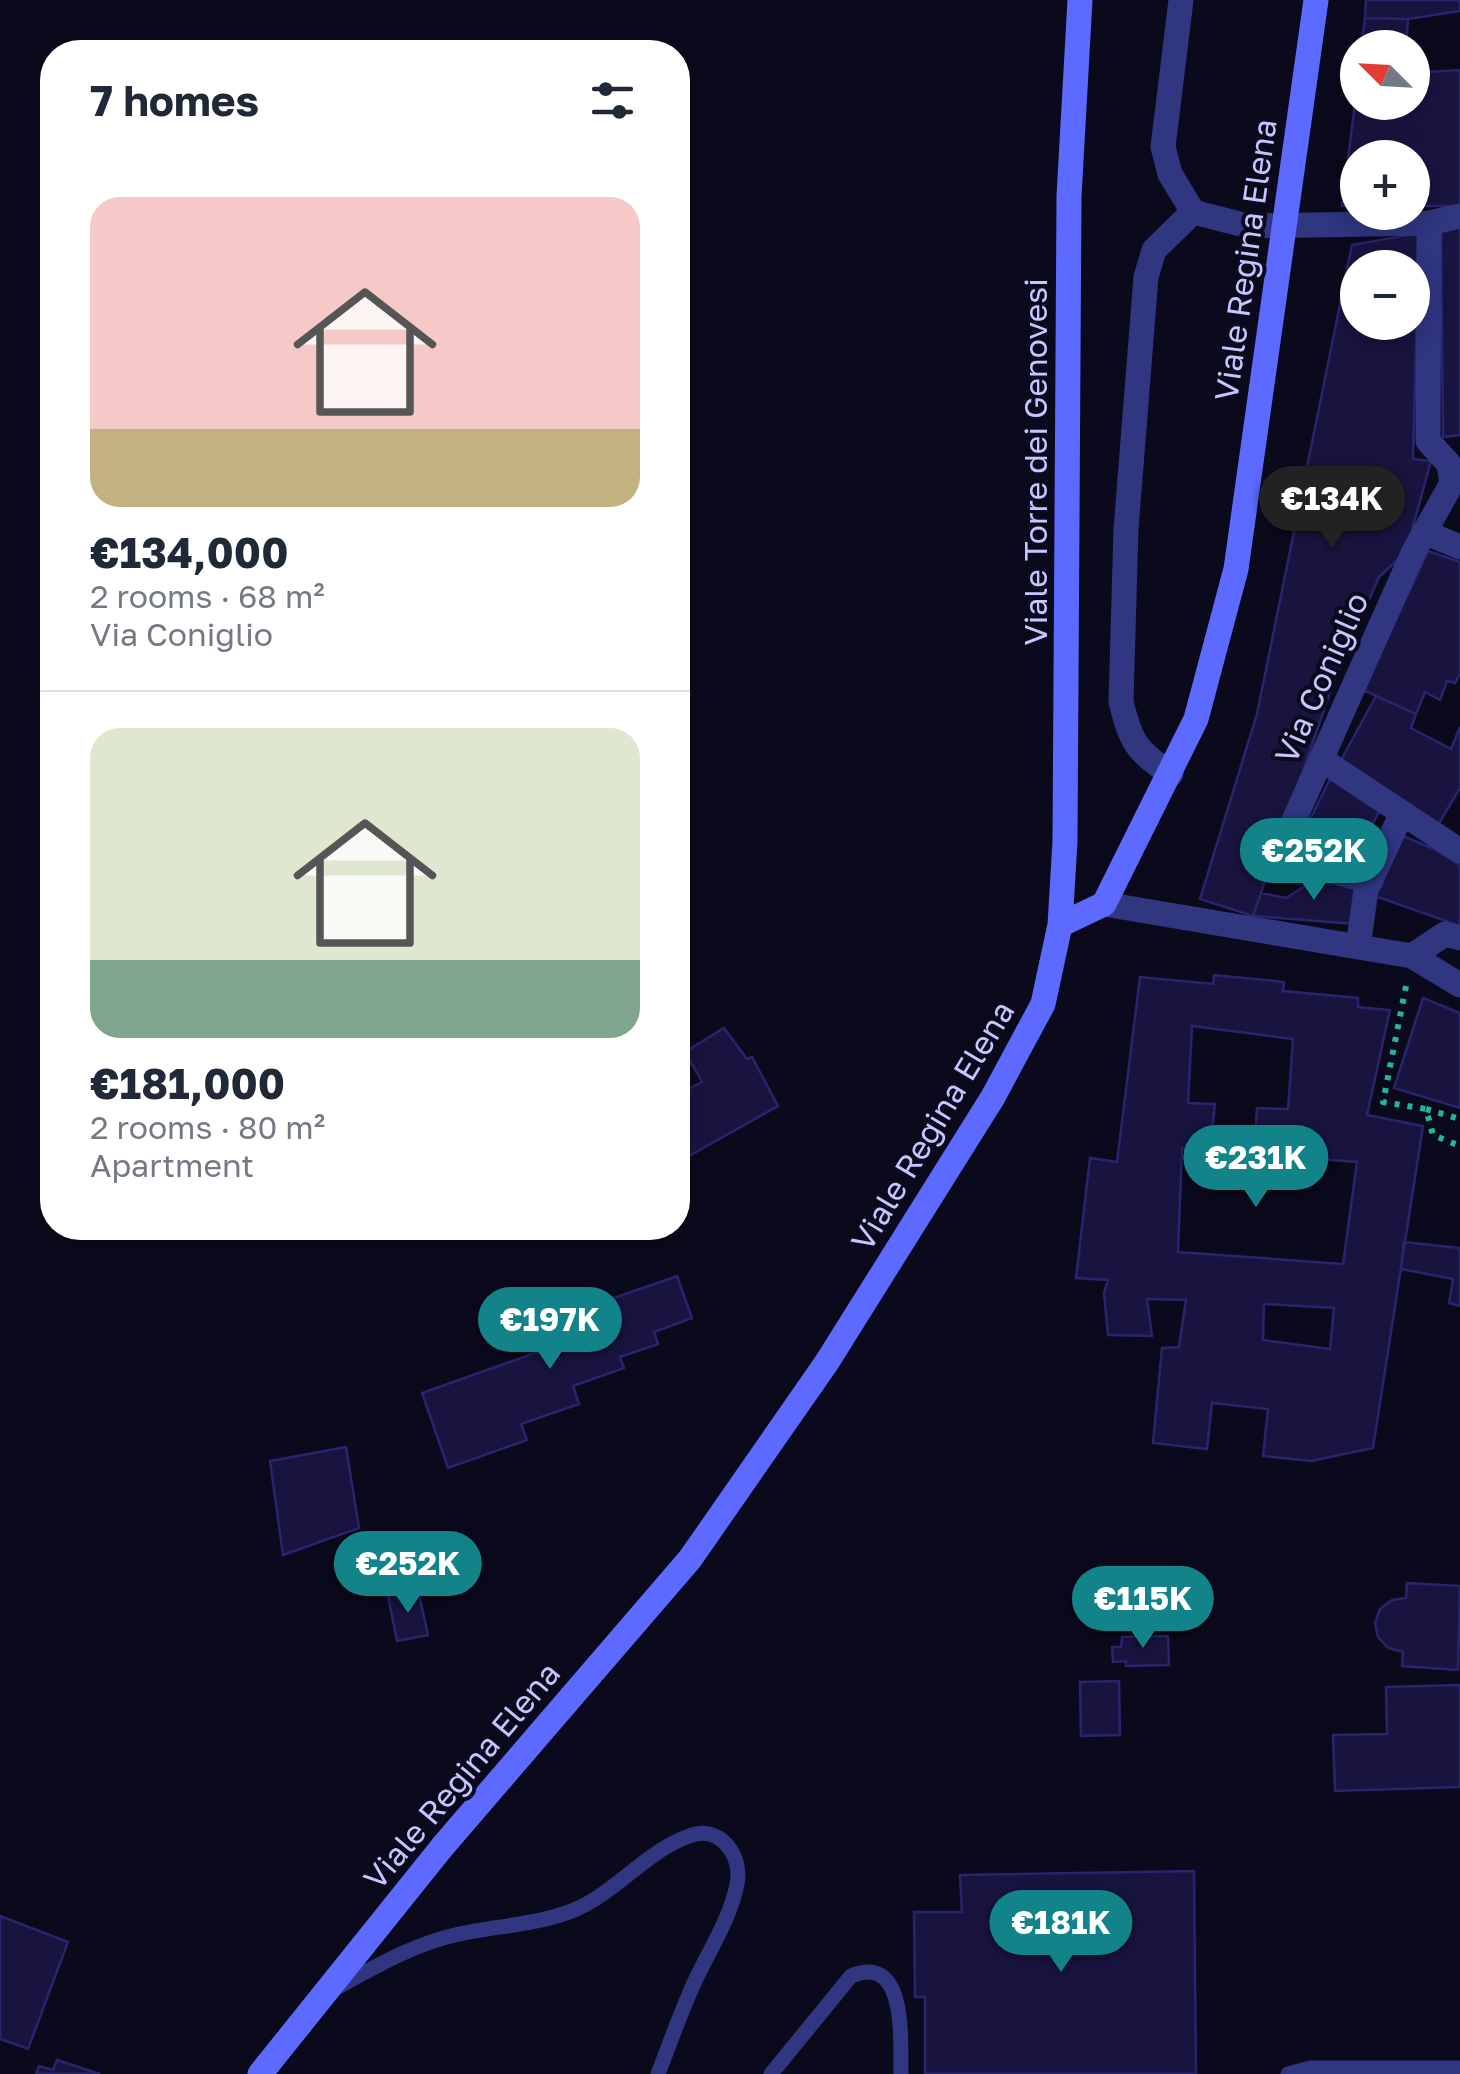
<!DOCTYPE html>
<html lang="en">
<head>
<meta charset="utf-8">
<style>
  body { margin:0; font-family:"Golos Text",sans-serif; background:#f2f2f3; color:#1f2937; height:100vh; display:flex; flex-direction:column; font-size:38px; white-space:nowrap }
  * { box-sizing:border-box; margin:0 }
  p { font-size:32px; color:#747a83 }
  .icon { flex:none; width:55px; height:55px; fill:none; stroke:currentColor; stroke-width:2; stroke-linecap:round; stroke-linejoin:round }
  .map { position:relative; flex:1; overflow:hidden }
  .details { position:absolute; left:40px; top:40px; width:650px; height:1200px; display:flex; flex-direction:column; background:#fff; border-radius:40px; box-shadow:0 5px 25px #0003 }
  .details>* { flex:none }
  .needle { width:65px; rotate:294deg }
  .fabs { position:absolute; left:1340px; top:30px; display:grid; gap:20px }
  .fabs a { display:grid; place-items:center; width:90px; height:90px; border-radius:50%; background:#fff; box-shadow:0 5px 25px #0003; font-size:50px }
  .price { position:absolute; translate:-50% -85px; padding:0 22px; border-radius:35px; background:#118389; color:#fff; font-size:32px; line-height:65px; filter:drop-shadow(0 2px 5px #0008) }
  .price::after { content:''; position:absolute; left:50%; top:60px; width:30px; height:22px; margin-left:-15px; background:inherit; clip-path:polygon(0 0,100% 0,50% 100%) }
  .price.selected { background:#222; color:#fff }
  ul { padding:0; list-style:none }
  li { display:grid; align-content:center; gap:20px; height:530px; padding:0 50px }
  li+li { border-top:2px solid #e0e1e3 }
  li span { display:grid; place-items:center; height:310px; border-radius:30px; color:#555 }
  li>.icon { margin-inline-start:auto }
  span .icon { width:180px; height:180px; fill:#fffc; stroke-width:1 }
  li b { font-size:42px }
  h2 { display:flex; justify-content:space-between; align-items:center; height:120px; padding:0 50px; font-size:42px }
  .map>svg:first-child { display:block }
  .building { fill:#18143f; stroke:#2a246d; stroke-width:2.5; fill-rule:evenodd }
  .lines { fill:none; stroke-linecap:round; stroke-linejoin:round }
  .path { stroke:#22b69d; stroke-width:6; stroke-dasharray:5 8; stroke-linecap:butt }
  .lane { stroke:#303680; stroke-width:15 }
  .street { stroke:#303680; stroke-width:25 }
  .secondary { stroke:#5c6aff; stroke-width:25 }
  .labels { text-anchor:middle; stroke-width:8; stroke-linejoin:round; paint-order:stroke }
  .street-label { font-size:32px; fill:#c5c5ff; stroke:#0b091c }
</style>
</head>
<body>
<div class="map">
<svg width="1460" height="2074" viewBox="0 0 1460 2074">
  <rect width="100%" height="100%" fill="#0b091c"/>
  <path class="building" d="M1366 0H1460V11L1408 19 1365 18Z
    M1365 18 1408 19 1406 48H1361Z
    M1460 70V206H1412V158H1358V206H1342L1358 80V102H1412V73Z
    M1460 226V435L1443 437 1441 230Z
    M1419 233 1413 459 1431 461 1406 552 1379 577 1335 678 1253 916 1200 899 1257 714 1352 245ZM1358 268H1412V322H1358Z
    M1428 551 1460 562V673L1455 683 1447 681 1440 700 1425 692 1416 714 1363 690Z
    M1376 696 1416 714 1411 728 1451 749 1460 727V788L1438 825 1340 762Z
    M1331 777 1381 808 1370 829 1380 835 1367 871 1295 850Z
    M1403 836 1434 849 1460 865V926L1375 896Z
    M1317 878 1362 887 1355 924 1253 916 1261 893 1286 898Z
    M1214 975 1284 982 1283 991 1358 998V1007L1390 1010 1367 1115 1423 1126 1373 1448 1311 1461 1263 1456 1268 1409 1212 1403 1207 1449 1153 1443 1162 1348 1179 1347 1186 1300 1147 1299 1152 1336 1108 1335 1104 1293 1108 1280 1076 1278 1090 1158 1117 1162 1140 977 1213 984ZM1192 1026 1293 1039 1288 1109 1257 1108 1254 1154 1357 1162 1343 1264 1178 1252 1182 1148 1210 1151 1215 1104 1188 1103ZM1264 1304 1334 1308 1330 1349 1263 1340Z
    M1423 998 1460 1013V1108L1394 1088Z
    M724 1028 747 1059 752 1057 778 1106 678 1162V1094L702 1082 685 1052Z
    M1404 1242 1460 1248V1306L1449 1303 1453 1279 1401 1269Z
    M677 1276 692 1318 654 1332 658 1344 620 1357 624 1368 573 1386 579 1404 521 1424 527 1440 448 1468 422 1393 555 1346 547 1321Z
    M346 1447 359 1528 283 1555 270 1461Z
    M1407 1583 1460 1586 1458 1670 1402 1666 1403 1652 1388 1648 1378 1637 1375 1623 1380 1609 1392 1600 1406 1598Z
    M418 1590 428 1635 397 1641 388 1596Z
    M1168 1636 1169 1665 1126 1666V1661L1113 1662 1112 1647H1121L1122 1637Z
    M1119 1681 1120 1735 1081 1736 1080 1682Z
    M1460 1685V1787L1335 1791 1333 1735 1387 1734 1386 1687Z
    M1194 1871 1196 2074H925V1997H915L914 1912H962L960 1875Z
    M0 1916 68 1942 28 2049 0 2039Z
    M57 2060 100 2074H36L39 2066 53 2070Z"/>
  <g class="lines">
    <path class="path" d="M1406 986 1383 1102 1426 1109 1433 1135 1460 1146
      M1426 1109 1460 1119"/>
    <path class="lane" d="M336 1988C373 1968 414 1944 455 1935 493 1926 538 1925 574 1910 617 1892 645 1852 689 1836 719 1824 743 1855 737 1884 731 1917 709 1951 695 1981 681 2011 670 2043 658 2074
      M771 2074 851 1976C908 1952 900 2042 901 2074
      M1288 2074 1310 2068H1460"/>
    <path class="street" d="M1181 0 1163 147 1170 174 1193 212 1248 226 1429 223 1460 216
      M1429 223 1428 441 1449 464 1452 483
      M1424 532 1460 547
      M1322 760 1460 851
      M1171 774C1136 751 1131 742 1121 702L1126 529 1146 277 1154 250 1193 212
      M1371 881 1283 859 1291 827 1414 551 1452 483 1460 482
      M1104 904 1412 956 1460 985
      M1358 947 1366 890 1402 813
      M1412 956 1445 934 1460 938"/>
    <path class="secondary" d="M1060 925 1104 904 1196 719 1236 569 1316 0
      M260 2074 443 1846 690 1559 827 1362 993 1097 1043 1004 1060 925 1065 841 1069 196 1080 0"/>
  </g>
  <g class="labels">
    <g class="street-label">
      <text transform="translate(1246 260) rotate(-82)" y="11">Viale Regina Elena</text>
      <text transform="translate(1036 462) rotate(-90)" y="11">Viale Torre dei Genovesi</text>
      <text transform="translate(1322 678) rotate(-66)" y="11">Via Coniglio</text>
      <text transform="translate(933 1126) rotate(-59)" y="11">Viale Regina Elena</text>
      <text transform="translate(462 1776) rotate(-50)" y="11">Viale Regina Elena</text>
    </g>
  </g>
</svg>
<div class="fabs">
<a><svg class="needle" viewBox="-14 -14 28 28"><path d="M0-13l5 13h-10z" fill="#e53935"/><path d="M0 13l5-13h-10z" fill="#747a83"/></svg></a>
<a>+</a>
<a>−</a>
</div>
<b class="price selected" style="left:1332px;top:551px">€134K</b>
<b class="price" style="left:1314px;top:903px">€252K</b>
<b class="price" style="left:1256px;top:1210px">€231K</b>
<b class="price" style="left:550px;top:1372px">€197K</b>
<b class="price" style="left:408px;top:1616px">€252K</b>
<b class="price" style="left:1143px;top:1651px">€115K</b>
<b class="price" style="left:1061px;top:1975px">€181K</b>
<section class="details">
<h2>7 homes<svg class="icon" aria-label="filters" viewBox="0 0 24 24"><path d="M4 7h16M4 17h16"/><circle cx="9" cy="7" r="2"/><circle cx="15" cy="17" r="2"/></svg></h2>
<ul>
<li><span style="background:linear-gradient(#f6c9c9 75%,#c2b280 0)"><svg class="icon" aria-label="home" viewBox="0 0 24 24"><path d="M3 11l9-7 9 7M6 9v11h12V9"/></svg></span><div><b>€134,000</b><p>2 rooms · 68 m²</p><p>Via Coniglio</p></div></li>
<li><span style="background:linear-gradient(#dfe7d0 75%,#7fa58c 0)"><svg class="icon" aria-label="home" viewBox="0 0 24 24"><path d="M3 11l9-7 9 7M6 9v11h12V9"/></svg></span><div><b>€181,000</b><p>2 rooms · 80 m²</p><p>Apartment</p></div></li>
</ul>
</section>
</div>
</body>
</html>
